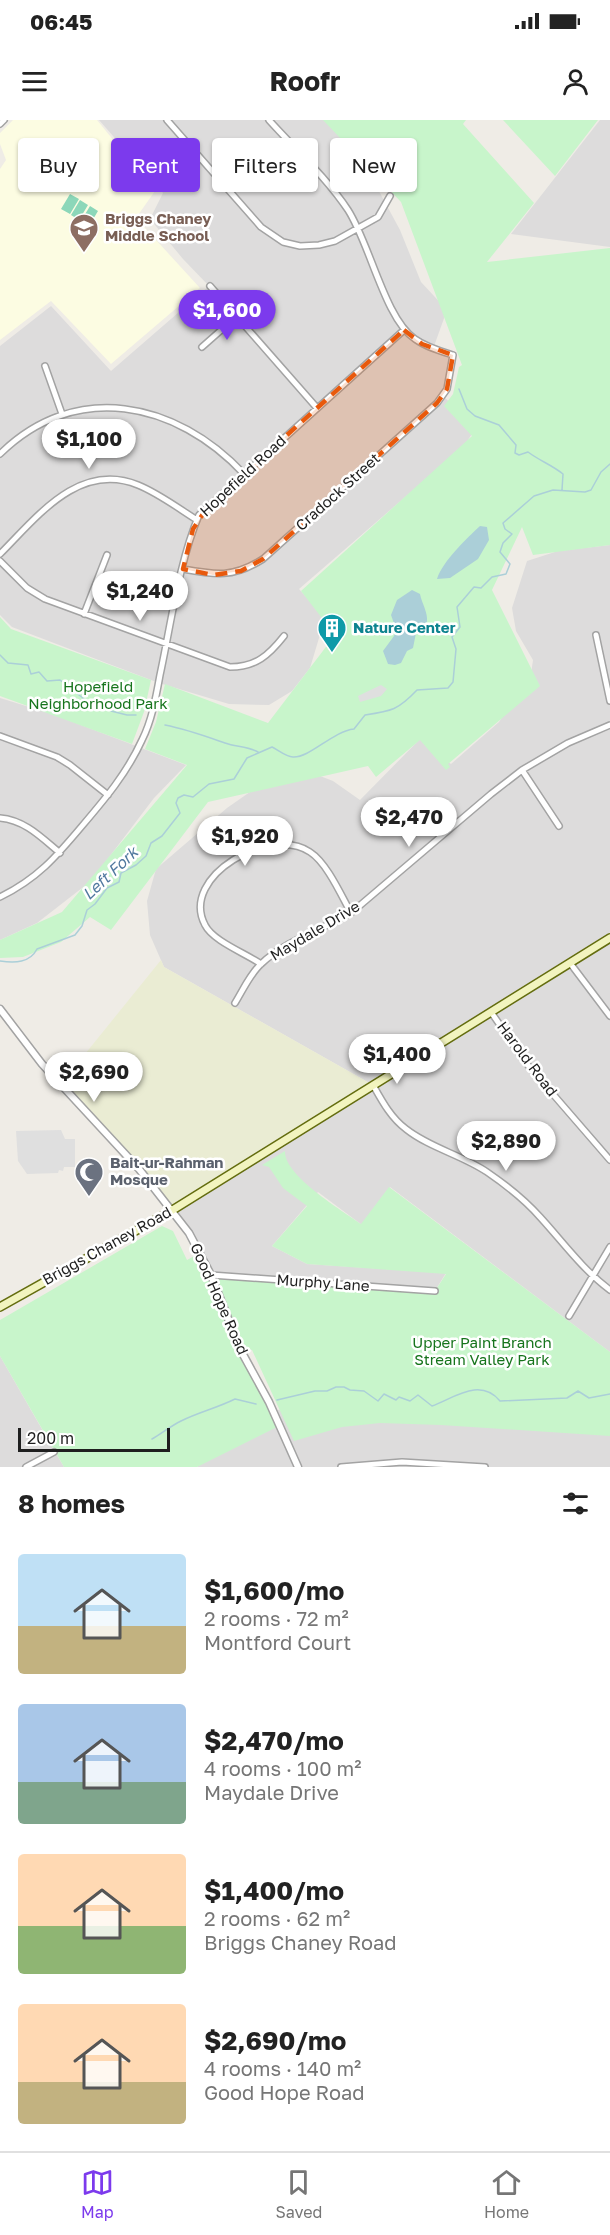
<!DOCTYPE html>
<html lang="en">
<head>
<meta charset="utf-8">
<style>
  body { margin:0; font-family:"Golos Text",sans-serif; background:#f6f6f6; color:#222; height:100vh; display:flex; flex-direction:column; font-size:22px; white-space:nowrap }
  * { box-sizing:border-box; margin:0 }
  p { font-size:20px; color:#767676 }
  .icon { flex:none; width:33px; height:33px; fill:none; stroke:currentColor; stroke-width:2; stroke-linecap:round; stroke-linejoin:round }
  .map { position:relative; height:1347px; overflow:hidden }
  .side { display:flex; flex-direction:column; background:#fff; flex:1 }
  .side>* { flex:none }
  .top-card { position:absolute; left:18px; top:18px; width:574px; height:54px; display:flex; gap:12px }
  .scale { position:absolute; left:18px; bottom:15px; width:152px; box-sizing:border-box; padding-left:6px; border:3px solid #1f1f1f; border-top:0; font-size:16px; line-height:21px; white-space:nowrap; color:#1f1f1f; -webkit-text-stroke:4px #fff; paint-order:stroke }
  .price { position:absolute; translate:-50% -51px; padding:0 14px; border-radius:21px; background:#fff; color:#222; font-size:20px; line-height:39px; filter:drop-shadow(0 2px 3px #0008) }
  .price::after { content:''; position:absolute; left:50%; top:36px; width:18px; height:14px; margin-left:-9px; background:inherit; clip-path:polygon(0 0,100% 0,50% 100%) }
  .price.selected { background:#7c3aed; color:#fff }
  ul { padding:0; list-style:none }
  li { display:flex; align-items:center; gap:18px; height:150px; padding:0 18px }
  li span { display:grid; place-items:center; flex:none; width:168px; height:120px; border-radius:6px; color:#555 }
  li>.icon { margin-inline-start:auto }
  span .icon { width:72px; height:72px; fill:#fffc; stroke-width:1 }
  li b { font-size:26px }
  h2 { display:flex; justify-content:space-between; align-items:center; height:72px; padding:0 18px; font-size:26px }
  .pill { padding:0 21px; border-radius:6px; background:#fff; box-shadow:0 2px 4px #0004; font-size:21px; line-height:54px }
  .pill.selected { background:#7c3aed; color:#fff }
  .status { display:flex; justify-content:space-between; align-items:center; height:42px; padding:0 30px; background:#fff; direction:ltr }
  .status svg { height:16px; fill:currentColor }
  header { display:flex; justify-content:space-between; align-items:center; height:78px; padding:0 18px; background:#fff; font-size:27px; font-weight:700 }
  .tabs { display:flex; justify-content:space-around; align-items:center; height:84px; border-top:2px solid #e0e0e0; background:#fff; font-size:16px; color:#767676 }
  .tabs a { display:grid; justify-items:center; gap:3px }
  .tabs .selected { color:#7c3aed }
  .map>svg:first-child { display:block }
  .residential { fill:#dddcdc }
  .education { fill:#fcfce2 }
  .farmland { fill:#eaecd3 }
  .park { fill:#c8f5cb }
  .pitch { fill:#8cd7b9 }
  .parking { fill:#dfdfdf }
  .water { fill:#abcfd8 }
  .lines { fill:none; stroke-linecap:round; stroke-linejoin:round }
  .stream { stroke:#abcfd8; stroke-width:1.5 }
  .minor-casing { stroke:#a3a3a3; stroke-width:8 }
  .tertiary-casing { stroke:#a3a3a3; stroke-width:9 }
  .secondary-casing { stroke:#646d0f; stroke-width:10 }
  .minor { stroke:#fff; stroke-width:5 }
  .tertiary { stroke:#fff; stroke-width:6 }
  .secondary { stroke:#f2f4bf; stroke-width:7 }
  .marked { fill:#e8590c; fill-opacity:0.2; stroke:#e8590c; stroke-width:4.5; stroke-dasharray:12 8; stroke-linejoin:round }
  .labels { text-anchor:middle; stroke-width:5; stroke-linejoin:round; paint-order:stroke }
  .education-label { font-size:15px; font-weight:bold; fill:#785e54; stroke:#fff; text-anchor:start }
  .street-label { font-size:15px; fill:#1f1f1f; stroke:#fff }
  .culture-label { font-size:15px; font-weight:bold; fill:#0d838f; stroke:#fff; text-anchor:start }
  .park-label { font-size:15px; fill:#16741c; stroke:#fff }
  .worship-label { font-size:15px; font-weight:bold; fill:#5b616d; stroke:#fff; text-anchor:start }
  .water-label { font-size:16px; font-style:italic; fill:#51799f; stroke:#fff }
</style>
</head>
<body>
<div class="status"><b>06:45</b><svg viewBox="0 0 49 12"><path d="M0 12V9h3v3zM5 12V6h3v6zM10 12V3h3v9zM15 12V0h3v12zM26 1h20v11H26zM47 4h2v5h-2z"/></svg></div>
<header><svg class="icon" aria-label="menu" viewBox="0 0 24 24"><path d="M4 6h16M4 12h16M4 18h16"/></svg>Roofr<svg class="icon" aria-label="person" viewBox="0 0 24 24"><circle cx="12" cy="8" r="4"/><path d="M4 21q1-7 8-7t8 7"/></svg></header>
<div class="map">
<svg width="610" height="1347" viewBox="0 0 610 1347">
  <rect width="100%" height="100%" fill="#efece6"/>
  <path class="residential" d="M99 0H326L367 49 400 110 421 162 447 190 433 229 453 235 443 276 456 288 472 314 463 327 299 469 325 498 310 548 292 571 269 585 229 584 159 563 12 507 0 495V226L51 186 111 251 209 166 183 139 150 99 163 73Z
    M600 0H610V127L511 114Z
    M610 425V1232L390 1067 362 1105 318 1072 272 1126 307 1144 446 1153 433 1174 336 1164 211 1155 200 1132 171 1091 373 965 164 847 150 815 147 781 156 749 227 688 260 665 307 651 333 661 360 680 420 619 451 644 499 602 531 554 533 540 516 511 512 488 527 441 558 431Z
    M0 578 52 594 186 645 154 678 91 761 37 803 0 820Z
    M0 1236 51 1325 64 1347H0Z
    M281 1289 610 1314V1347H197L273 1292Z"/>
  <path class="education" d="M13 0H97L155 71 136 98 200 168 111 244 51 181 0 220V49L6 40 0 24V13Z"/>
  <path class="farmland" d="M161 840 164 847 373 965 171 1091 139 1049 60 965Z"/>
  <path class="park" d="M323 0H466L463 4 534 83 487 142 610 128V425L533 435 522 407 492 470 540 566 448 644 450 647 446 650 420 620 376 657 368 646 208 682 111 810 90 797 61 822 23 837 0 838V820L62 792 187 645 145 629 156 602 165 564 268 603 335 515 301 471 472 316 444 286 453 274 459 247 462 245 401 82Z
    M503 0H598L555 56Z
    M0 497 11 509 151 560 144 592 132 624 0 576Z
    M285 1031C284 1056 342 1090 361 1104L389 1067 610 1232V1316L441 1305 380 1303 342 1307 294 1321 252 1230 246 1229 244 1226 213 1158 433 1174 446 1154 307 1144 272 1126 307 1086 283 1068 269 1047 262 1045Z
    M162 1106 173 1111 187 1140 198 1134 277 1307 197 1347H64L0 1236V1200Z"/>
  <path class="pitch" d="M70 74 79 79 70 94 61 89Z
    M80 80 88 85 79 100 71 95Z
    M90 86 98 91 89 106 81 101Z"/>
  <path class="parking" d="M381 565 387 569 381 576 360 582 358 576Z
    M61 1010 65 1019H75V1047H64L63 1051 59 1050 58 1053 27 1054 18 1041 16 1011Z"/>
  <path class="water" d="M480 406 487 407 489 420 478 439 450 458 437 459C443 441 466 419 480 406Z
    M412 470 420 474C422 484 428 492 427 502L417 508 413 528 407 531 401 543 395 545 388 544 383 531 394 516 396 509 391 495 397 480Z"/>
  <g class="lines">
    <path class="stream" d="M459 269 467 289 475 296 499 305 516 325 515 333 519 335 528 332C540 341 552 345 563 354L562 370
      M0 535 8 543 28 545 31 554 39 552 47 561 60 560 88 582 101 583 111 591 127 595H136
      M165 605C186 609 205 616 225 623 236 627 247 626 258 632
      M0 841C15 843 30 843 37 829L75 815 82 806 87 790 95 784 107 768 119 762 121 753 136 745 146 736 151 723 162 716 180 693 176 683 178 678 184 675 193 677 209 664 234 659 247 638 272 627C278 630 286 637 293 637 310 638 333 611 354 609L365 595C392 591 398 590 417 570L448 568 453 562 456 529 452 517 460 507 457 487 474 467 481 468 492 457 506 454 510 444 500 432 503 423 512 414 505 409 503 403 534 376 553 370 585 372 591 370 601 352 610 344
      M277 1280 315 1271H327L336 1267H344L350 1270 364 1271 378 1281 384 1274 396 1280 399 1277 410 1281 418 1275 432 1286C454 1278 480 1257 500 1281L567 1278 578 1271 589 1278 610 1274
      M152 1319C162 1313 171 1306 181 1301 199 1292 217 1288 235 1279L256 1284"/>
    <g class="minor-casing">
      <path id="minor" d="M167 0 261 107 283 122 300 126 319 125 335 121 378 97 390 76
        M0 4 4 0
        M210 166 317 288
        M202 227 236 197
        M45 246 62 294
        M0 334C75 260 176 281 244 354
        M0 434C37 397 79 341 138 365 158 373 178 388 197 400
        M0 441 27 468 45 479 230 547C256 547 269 535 284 516
        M183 449C216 455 233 458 263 439L437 283 447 269 453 235C440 231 426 227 415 219 385 199 370 124 348 90 326 57 295 29 269 0
        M84 494 107 435
        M596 515 610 581
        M0 616 57 637 70 645 108 675
        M522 650 559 706
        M0 698C25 700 42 718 60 733
        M0 777C37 759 56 737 82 706 105 679 127 653 142 620 152 600 156 577 160 555 171 504 179 442 199 395L404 210
        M570 843 610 896
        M261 844C245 833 213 821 205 805 179 756 271 705 310 732 327 743 341 775 351 793
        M235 883C243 870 250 854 261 844 285 821 323 809 351 793L491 674 522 650 568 623 610 605
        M491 892 526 943 610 1040
        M373 965C382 981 391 998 406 1009 430 1028 462 1035 487 1052 506 1065 525 1080 540 1097 563 1122 582 1149 610 1170
        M211 1155 435 1171
        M569 1196 610 1127
        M26 1347 54 1332
        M341 1347 402 1342 485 1347"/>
    </g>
    <g class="tertiary-casing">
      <path id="tertiary" d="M0 889 42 944 139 1049 189 1113 211 1155 240 1229 269 1282 298 1347"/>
    </g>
    <g class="secondary-casing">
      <path id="secondary" d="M0 1187 171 1091 610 818"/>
    </g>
    <use href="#minor" class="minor"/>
    <use href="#tertiary" class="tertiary"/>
    <use href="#secondary" class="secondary"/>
  </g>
  <path class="marked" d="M404 210 422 224 453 235 447 269 437 283 263 439 241 451 213 455 183 449 193 409 209 385Z"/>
  <defs>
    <g id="school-pin" transform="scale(1.5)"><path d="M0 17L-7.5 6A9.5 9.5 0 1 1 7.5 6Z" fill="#8d6e63" stroke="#fff"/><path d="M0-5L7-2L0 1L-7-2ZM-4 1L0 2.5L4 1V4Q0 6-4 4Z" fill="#fff"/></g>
    <g id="building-pin" transform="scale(1.5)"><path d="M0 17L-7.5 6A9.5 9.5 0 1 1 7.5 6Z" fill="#0f9aa8" stroke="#fff"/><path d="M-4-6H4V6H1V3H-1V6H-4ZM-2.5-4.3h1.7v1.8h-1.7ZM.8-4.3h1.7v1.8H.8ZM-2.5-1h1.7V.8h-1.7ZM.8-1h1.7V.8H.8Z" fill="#fff"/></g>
    <g id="mosque-pin" transform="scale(1.5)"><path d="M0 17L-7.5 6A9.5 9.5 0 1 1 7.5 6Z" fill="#6b7280" stroke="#fff"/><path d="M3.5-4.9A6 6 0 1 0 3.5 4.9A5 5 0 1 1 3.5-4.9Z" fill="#fff"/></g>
  </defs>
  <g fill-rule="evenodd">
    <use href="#school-pin" x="84" y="108"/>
    <use href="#building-pin" x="332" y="508"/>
    <use href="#mosque-pin" x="89" y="1052"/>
  </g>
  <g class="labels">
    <g class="education-label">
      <text x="105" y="104">Briggs Chaney<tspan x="105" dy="17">Middle School</tspan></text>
    </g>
    <g class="street-label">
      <text transform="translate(243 356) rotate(-43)" y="5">Hopefield Road</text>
      <text transform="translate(338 372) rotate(-42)" y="5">Cradock Street</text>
      <text transform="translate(315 811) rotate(-31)" y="5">Maydale Drive</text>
      <text transform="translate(527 939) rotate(53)" y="5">Harold Road</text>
      <text transform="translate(107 1126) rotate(-29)" y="5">Briggs Chaney Road</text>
      <text transform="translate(323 1163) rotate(4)" y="5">Murphy Lane</text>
      <text transform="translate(219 1179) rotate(66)" y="5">Good Hope Road</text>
    </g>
    <g class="culture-label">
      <text x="353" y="513">Nature Center</text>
    </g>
    <g class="park-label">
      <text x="98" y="572">Hopefield<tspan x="98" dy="17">Neighborhood Park</tspan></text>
      <text x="482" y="1228">Upper Paint Branch<tspan x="482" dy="17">Stream Valley Park</tspan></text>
    </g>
    <g class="worship-label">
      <text x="110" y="1048">Bait-ur-Rahman<tspan x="110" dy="17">Mosque</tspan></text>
    </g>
    <g class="water-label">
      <text transform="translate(110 753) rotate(-43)" y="6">Left Fork</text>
    </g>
  </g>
</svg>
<div class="scale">200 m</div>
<b class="price selected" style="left:227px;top:221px">$1,600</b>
<b class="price" style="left:89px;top:350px">$1,100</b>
<b class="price" style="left:140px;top:502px">$1,240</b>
<b class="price" style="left:409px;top:728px">$2,470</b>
<b class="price" style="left:245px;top:747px">$1,920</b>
<b class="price" style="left:397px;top:965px">$1,400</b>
<b class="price" style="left:94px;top:983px">$2,690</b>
<b class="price" style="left:506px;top:1052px">$2,890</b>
<div class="top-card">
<a class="pill">Buy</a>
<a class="pill selected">Rent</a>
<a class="pill">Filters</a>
<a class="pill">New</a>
</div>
</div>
<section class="side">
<h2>8 homes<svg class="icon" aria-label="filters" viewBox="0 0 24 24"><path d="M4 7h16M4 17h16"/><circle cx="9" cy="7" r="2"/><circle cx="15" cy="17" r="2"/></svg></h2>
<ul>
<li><span style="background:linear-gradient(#bfe0f5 60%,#c2b280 0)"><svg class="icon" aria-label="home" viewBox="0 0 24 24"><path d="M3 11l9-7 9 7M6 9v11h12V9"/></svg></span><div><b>$1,600/mo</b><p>2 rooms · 72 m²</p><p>Montford Court</p></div></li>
<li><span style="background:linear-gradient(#a9c7e8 65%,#7fa58c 0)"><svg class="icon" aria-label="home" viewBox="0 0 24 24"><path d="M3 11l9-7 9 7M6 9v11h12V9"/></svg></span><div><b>$2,470/mo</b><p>4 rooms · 100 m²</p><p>Maydale Drive</p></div></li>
<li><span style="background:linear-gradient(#ffd9b3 60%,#8fb573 0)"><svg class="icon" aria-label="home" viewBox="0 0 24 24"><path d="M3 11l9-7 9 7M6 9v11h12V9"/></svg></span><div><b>$1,400/mo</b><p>2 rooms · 62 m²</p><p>Briggs Chaney Road</p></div></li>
<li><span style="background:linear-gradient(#ffd9b3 65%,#c2b280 0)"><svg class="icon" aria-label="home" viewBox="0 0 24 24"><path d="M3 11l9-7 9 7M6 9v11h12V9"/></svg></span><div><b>$2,690/mo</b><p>4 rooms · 140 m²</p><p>Good Hope Road</p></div></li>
</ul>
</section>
<nav class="tabs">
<a class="selected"><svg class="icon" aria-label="map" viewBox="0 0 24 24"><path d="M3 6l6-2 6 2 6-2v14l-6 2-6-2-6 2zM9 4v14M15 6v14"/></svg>Map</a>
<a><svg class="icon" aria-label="saved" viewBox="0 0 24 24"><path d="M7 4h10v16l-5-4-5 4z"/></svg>Saved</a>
<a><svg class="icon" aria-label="home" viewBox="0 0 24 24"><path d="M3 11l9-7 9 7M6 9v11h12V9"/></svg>Home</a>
</nav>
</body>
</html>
